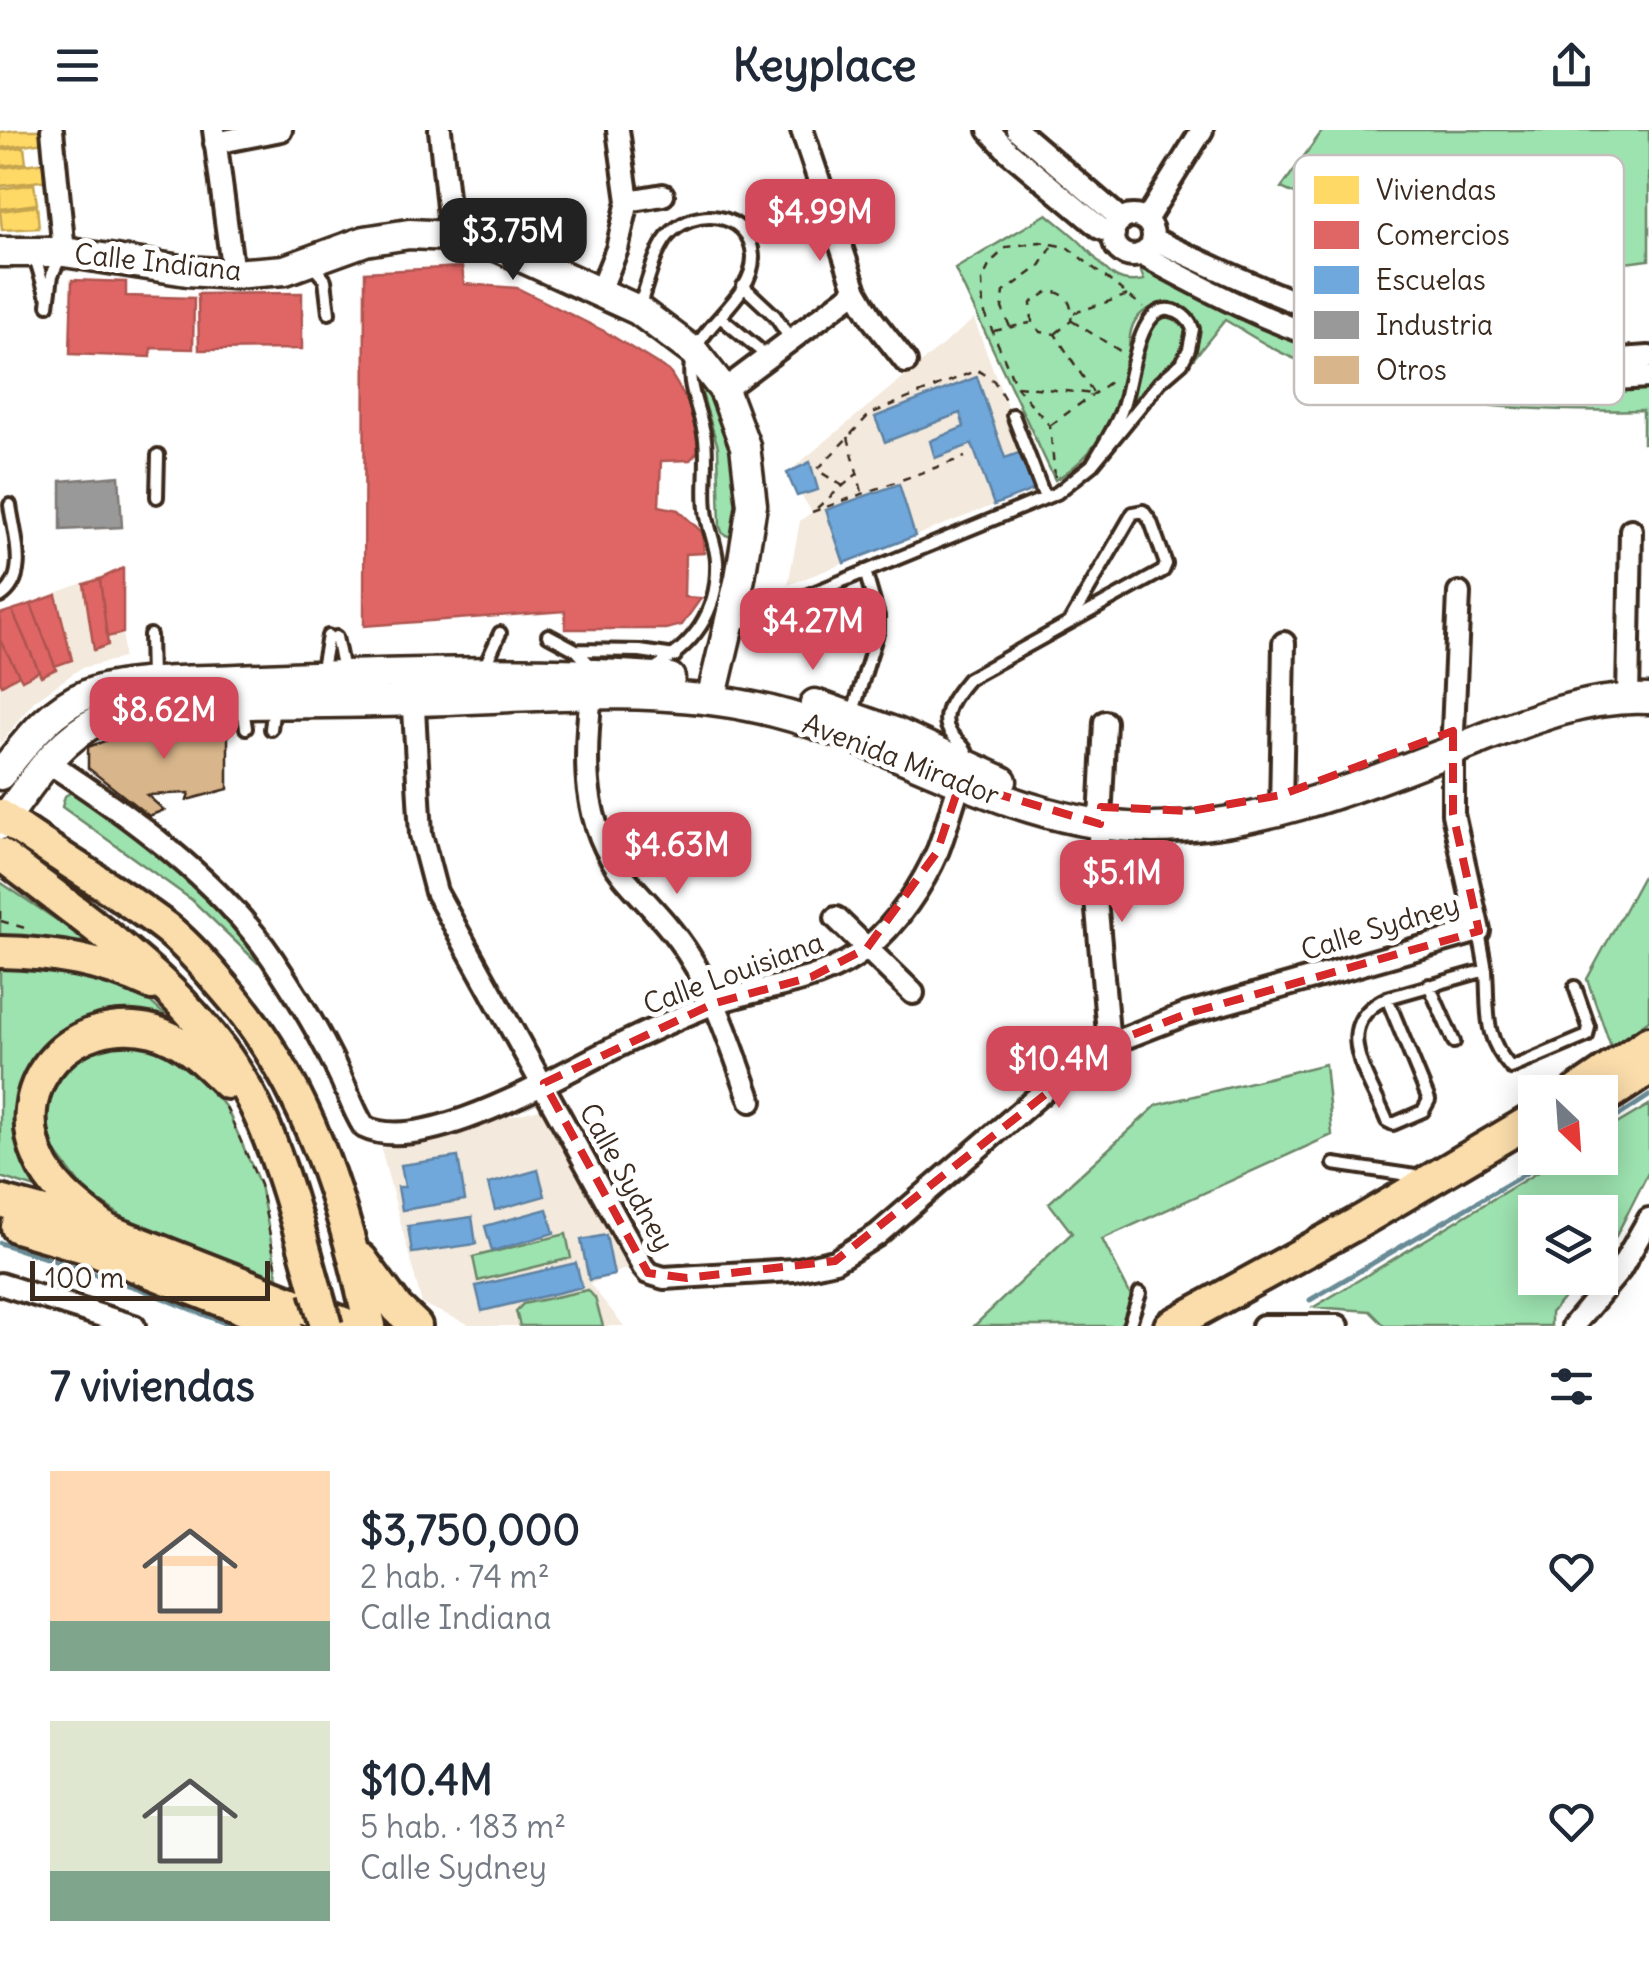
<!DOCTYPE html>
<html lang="es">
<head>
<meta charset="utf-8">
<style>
  body { margin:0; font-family:Delius,sans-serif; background:#f2f2f3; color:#1f2937; height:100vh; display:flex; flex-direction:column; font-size:38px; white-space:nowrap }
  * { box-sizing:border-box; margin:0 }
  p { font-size:32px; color:#747a83 }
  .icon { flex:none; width:55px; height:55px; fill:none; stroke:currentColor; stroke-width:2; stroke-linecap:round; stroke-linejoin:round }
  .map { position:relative; height:1196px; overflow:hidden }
  .drawer { display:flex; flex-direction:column; background:#fff; flex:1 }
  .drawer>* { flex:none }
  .needle { width:65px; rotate:155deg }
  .tools { position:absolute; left:1518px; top:945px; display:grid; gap:20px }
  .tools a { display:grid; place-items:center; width:100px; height:100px; border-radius:0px; background:#fff; box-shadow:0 5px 25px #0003; font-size:50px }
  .scale { position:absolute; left:30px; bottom:25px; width:240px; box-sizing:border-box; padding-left:10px; border:5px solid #3b2a1e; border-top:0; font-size:28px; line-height:35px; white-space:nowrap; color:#3b2a1e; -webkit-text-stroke:8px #fff; paint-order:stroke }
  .price { position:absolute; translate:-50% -85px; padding:0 22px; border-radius:20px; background:#d1495b; color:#fff; font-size:32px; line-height:65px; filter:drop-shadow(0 2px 5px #0008) }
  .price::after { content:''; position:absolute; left:50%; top:60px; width:30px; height:22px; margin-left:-15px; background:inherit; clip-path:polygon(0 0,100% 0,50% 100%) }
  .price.active { background:#222; color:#fff }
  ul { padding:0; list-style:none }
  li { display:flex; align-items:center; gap:30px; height:250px; padding:0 50px }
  li span { display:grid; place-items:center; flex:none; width:280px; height:200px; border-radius:0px; color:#555 }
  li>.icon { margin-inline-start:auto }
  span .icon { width:120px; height:120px; fill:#fffc; stroke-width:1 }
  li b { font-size:42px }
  h2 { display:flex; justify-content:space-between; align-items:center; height:120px; padding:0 50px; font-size:42px }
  header { display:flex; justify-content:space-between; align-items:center; height:130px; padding:0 50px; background:#fff; font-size:45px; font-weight:700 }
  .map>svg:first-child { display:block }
  .built { fill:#f3e9dc }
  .green { fill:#9de3b0; stroke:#6c8667; stroke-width:2.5 }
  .homes { fill:#ffd966; stroke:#c4a450; stroke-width:2.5 }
  .shops { fill:#e06666; stroke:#ae5450; stroke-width:2.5 }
  .schools { fill:#6fa8dc; stroke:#5f82a3; stroke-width:2.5 }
  .industry { fill:#999; stroke:#7d7874; stroke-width:2.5 }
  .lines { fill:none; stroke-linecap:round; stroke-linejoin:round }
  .stream { stroke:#678b96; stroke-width:5 }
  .building { fill:#d8b58a; stroke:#3b2a1e; stroke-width:2.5 }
  .lane-casing { stroke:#3b2a1e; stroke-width:18 }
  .street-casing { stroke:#3b2a1e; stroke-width:28 }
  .secondary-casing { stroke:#3b2a1e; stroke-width:35 }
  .primary-casing { stroke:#3b2a1e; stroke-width:38 }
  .path { stroke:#3b2a1e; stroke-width:2.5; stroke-dasharray:8 8; stroke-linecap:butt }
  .lane { stroke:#fff; stroke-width:10 }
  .street { stroke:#fff; stroke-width:20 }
  .secondary { stroke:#fff; stroke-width:28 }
  .primary { stroke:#fbddab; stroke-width:30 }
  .primary-bridge-casing { stroke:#3b2a1e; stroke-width:38; stroke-linecap:butt }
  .primary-bridge { stroke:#fbddab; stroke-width:30 }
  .marked { fill:none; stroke:#d62828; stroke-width:8; stroke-dasharray:20 12; stroke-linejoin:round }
  .labels { text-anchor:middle; stroke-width:10; stroke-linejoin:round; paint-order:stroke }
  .street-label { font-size:28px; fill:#3b2a1e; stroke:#fff }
  .key { fill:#fff; stroke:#c4bfbc; stroke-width:2.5 }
  .key-label { font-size:28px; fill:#3b2a1e }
</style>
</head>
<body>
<header><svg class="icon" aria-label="menu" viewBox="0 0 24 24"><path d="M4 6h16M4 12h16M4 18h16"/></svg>Keyplace<svg class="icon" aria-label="share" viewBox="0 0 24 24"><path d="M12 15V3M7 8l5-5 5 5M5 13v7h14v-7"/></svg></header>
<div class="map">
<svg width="1649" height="1196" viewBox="0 0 1649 1196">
  <rect width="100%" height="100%" fill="#fff"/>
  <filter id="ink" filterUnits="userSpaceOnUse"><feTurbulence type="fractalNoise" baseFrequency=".01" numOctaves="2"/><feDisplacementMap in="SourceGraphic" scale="20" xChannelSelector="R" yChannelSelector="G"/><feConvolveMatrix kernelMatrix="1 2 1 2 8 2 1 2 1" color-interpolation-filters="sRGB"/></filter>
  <g filter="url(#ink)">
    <path class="built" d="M974 189 1038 358 788 455 800 391 812 382 787 343Z
      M123 438V528L81 538 34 571 0 614V484Z
      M544 978 627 1138 590 1154 624 1196H473L422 1174 381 1019Z"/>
    <path class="green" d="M1323 0H1649V130L1512 147 1509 232 1301 182 1341 84 1281 58Z
      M1047 84C1060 95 1074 105 1085 117 1104 136 1113 157 1144 150L1136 127 1408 235 1649 248V312L1643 313V280C1525 283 1402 275 1293 228 1269 218 1247 203 1225 190L1195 227C1196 220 1199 211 1199 204 1196 172 1151 165 1135 191 1127 204 1130 223 1128 237 1121 283 1096 326 1055 350L955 139Z
      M1172 187 1187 197 1186 220 1138 289 1097 332 1120 295 1135 256 1140 216 1156 188Z
      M703 253C736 295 746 356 734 408L723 404 720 397 718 317 700 257Z
      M73 661 177 731 266 825 257 832 192 770 62 677 65 666Z
      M1649 735V890L1611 917 1587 849Z
      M0 752 82 807V811L77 814 0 815Z
      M0 831 69 834 146 868 164 884 158 888C146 886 131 881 118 882 73 885 50 918 28 953L49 1062 0 1047Z
      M118 902 166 915 197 942 227 979 260 1055 278 1147 141 1099 86 1062 53 1019 43 972 73 920Z
      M1325 934 1332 1005 1102 1109 1131 1166 1125 1190 1118 1196H974L1072 1103 1049 1073 1157 975Z
      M1649 975V1041L1616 1106 1600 1125V1082H1535V1148H1581L1551 1183V1196H1385L1370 1181 1314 1177 1561 1028H1600V1004Z
      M566 1104 571 1128 478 1151 473 1127Z
      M588 1160 595 1168 603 1196H520L516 1181 523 1174Z"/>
    <path class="homes" d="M16 0H44L45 12 0 18V2Z
      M24 17 26 33 2 36 0 20Z
      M47 32 49 50 0 56V38Z
      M34 54 37 74 0 79V59Z
      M37 76 39 98 2 100 0 81Z"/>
    <path class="shops" d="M462 137 464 154 517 158 604 201 669 241 691 277 699 320 690 330 661 331 659 376 678 380 702 402 704 423 685 424 684 467 701 468 682 495 666 499H565V481L364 496 365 142Z
      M72 150 126 152V166L194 168 193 219 151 218V227L70 224Z
      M302 163V219L199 220 198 164Z
      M123 438V503L107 507 100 449Z
      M100 449 108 515 94 520 84 454Z
      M56 465 72 530 55 536 31 474Z
      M31 474 56 539 41 546 12 480Z
      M12 480 39 541 22 550 0 510V484Z
      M0 510 19 545 2 555 0 551Z"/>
    <path class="schools" d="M977 247 1005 328 1024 321 1038 358 994 375 972 314 935 328 930 311 964 297 960 283 885 312 875 287Z
      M810 332 818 360 797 366 787 343Z
      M899 354 915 406 844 433 826 380Z
      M458 1027 465 1070 402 1080 398 1057H405L401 1035Z
      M538 1040 545 1066 495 1080 488 1054Z
      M547 1079 554 1103 492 1121 485 1096Z
      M472 1087 476 1114 412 1123 408 1096Z
      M606 1105 614 1145 589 1150 581 1110Z
      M576 1133 582 1157 482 1181 476 1156Z"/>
    <path class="industry" d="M119 346 122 397 61 400V351Z"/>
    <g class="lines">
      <path class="stream" d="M1600 998 1649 966
        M0 1113 138 1158 232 1196
        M1310 1170 1552 1028"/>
    </g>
    <path class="building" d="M136 590 144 593 151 601 183 599 192 590 228 591V659L187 670 189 663 147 665 164 680 149 686 88 638V617L119 606 121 599Z"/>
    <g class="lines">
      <g class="lane-casing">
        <path id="lane" d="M35 127 46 164
          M313 136 325 150 329 183
          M743 156 775 186 791 210
          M48 175 52 145 60 128
          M639 177C647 156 653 125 667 107 692 76 750 80 753 126 754 164 708 190 694 222 683 249 699 277 704 303 709 328 703 354 706 379 707 397 716 413 717 431 719 483 693 516 650 541
          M720 187 767 226
          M1013 285 1045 368
          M157 367 158 325
          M0 467C30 448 14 405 10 375
          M735 495 1057 363 1092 335 1160 252 1182 233 1189 219 1193 199C1189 189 1181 182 1170 180 1137 175 1131 256 1122 279 1115 299 1102 317 1092 335
          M150 505 151 549
          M548 505 576 520 594 539
          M336 507 343 540
          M576 520 640 521 675 526
          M484 538 500 503
          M321 544 328 506
          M243 578 246 598
          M852 585 878 500V486L865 441
          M271 599 274 576
          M969 629C967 616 957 613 950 602 938 584 957 562 968 549L1163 441 1166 434 1151 392 1143 381 1133 383 1071 490
          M1479 801C1481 814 1484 827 1486 841 1489 881 1482 905 1511 938L1587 906 1589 897 1575 857
          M1429 855 1454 912
          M1387 868 1429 970 1423 981 1393 994 1387 991C1369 947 1328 895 1387 868L1486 840
          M1334 1034 1422 1047
          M1129 1196 1140 1163"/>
      </g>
      <g class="street-casing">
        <path id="street" d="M52 0 64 122
          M214 0 233 144
          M440 0 451 106
          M802 0 856 161 873 190 906 232
          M989 0 1008 21 1100 98 1114 104
          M1017 0 1122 90
          M215 13 281 0
          M628 71 663 65
          M1113 106a20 20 0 1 1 40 0a20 20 0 1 1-40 0Z
          M1146 90 1202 0
          M1153 109C1325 190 1453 244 1649 227
          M1140 124C1174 142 1208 161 1243 177 1370 237 1511 257 1649 247
          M600 161 617 119 628 71 618 0
          M724 260 856 161
          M413 561 421 705 436 762 643 1137 648 1143 664 1148 794 1140 835 1131 877 1105 1049 957 1109 914 1186 884 1479 801 1453 684V601L1459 463
          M591 564C584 628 581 694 624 747 646 773 670 795 688 824 717 869 733 921 751 971
          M1628 568 1631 400
          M1105 592 1096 769 1109 914
          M46 631C125 682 219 750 272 828 296 864 320 902 338 942 347 960 353 980 364 997 422 1026 551 949 606 922 640 905 675 889 710 875 762 855 822 855 867 818 897 794 923 755 938 720 948 694 954 666 965 640
          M1281 681 1284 513
          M836 788 913 863
          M0 1154 134 1196
          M1263 1196H1338
          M1573 1196 1620 1140 1649 1089"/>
      </g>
      <g class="secondary-casing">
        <path id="secondary" d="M0 122H64L187 141 233 144 285 140 365 111 409 104 451 106 497 116 638 180 694 222 724 260 745 316 752 375 740 448 711 570
          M815 574 897 603 1002 651
          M0 645C25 614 49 579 88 564 124 549 198 551 238 549 382 543 526 538 670 548
          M0 695C30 656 55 611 101 589 117 581 138 580 154 576 242 573 329 574 417 571 527 568 639 555 748 576 888 603 1006 698 1152 698 1259 698 1358 657 1456 619 1517 595 1583 565 1649 569"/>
      </g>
      <g class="primary-casing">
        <path id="primary" d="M0 685C53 724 112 757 165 797 184 812 202 832 218 851 306 948 343 1070 370 1196
          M0 724C99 801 212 872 263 993 286 1047 300 1104 316 1160
          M0 822C54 823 102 831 152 854
          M1576 962 1649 912
          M1600 971 1649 939
          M0 1071 107 1100 351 1196
          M17 1097 95 1120 286 1196
          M107 1100C81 1079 52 1060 39 1028 6 951 75 882 153 901 183 909 205 931 227 953
          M361 1129 397 1178 416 1196
          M1170 1196 1361 1091 1535 988"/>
      </g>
      <path class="path" d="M1074 183 1128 165
        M1072 191 1120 221
        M1010 197 1002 178 1004 162 1040 136 1052 117
        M994 201 1030 193
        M1017 256 1094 264 1055 204 1041 202 1032 193 1031 173 1049 161C1066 162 1074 174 1071 191L1055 204
        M1051 295 1114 249
        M848 307 862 362
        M1055 347 1050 296 1016 256 983 179 982 150 991 132 1007 117 1040 112 1067 117 1143 177
        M843 356 817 340 870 284 977 240 994 251 1008 275
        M817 378 857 344
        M812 382 965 327
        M0 781V794
        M1 791 28 799
        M226 977 260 1055 277 1140"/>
      <use href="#lane" class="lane"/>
      <use href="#street" class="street"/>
      <use href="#secondary" class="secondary"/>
      <use href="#primary" class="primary"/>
      <g class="primary-bridge-casing">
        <path id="primary-bridge" d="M316 1160 326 1196"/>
      </g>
      <use href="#primary-bridge" class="primary-bridge"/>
    </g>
  </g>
  <path class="marked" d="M1453 601V684L1479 801 1186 884 1109 914 835 1131 687 1148 648 1143 544 953 715 873 811 847 867 818 937 722 960 653 1100 694 1101 677 1191 681 1281 665Z"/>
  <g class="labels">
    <g class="street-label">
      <text transform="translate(158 132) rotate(6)" y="10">Calle Indiana</text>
      <text transform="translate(901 629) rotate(21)" y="10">Avenida Mirador</text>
      <text transform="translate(1380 797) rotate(-17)" y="10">Calle Sydney</text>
      <text transform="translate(733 843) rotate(-20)" y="10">Calle Louisiana</text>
      <text transform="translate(627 1047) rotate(61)" y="10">Calle Sydney</text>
    </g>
  </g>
  <rect x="1294" y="25" width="330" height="250" rx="15" class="key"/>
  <rect x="1314" y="46" width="45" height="28" fill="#ffd966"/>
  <rect x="1314" y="91" width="45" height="28" fill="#e06666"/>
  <rect x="1314" y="136" width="45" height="28" fill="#6fa8dc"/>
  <rect x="1314" y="181" width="45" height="28" fill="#999"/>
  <rect x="1314" y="226" width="45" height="28" fill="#d8b58a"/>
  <g class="key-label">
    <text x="1376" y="70">Viviendas</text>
    <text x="1376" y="115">Comercios</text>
    <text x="1376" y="160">Escuelas</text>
    <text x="1376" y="205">Industria</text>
    <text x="1376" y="250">Otros</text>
  </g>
</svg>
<div class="tools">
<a><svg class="needle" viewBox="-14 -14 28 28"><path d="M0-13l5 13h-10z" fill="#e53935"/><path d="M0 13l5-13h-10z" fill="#747a83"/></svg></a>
<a><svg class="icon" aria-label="layers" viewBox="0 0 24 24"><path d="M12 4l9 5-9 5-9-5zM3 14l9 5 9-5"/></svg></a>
</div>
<div class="scale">100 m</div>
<b class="price" style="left:820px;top:134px">$4.99M</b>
<b class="price active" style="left:513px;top:153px">$3.75M</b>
<b class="price" style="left:813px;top:543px">$4.27M</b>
<b class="price" style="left:164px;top:632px">$8.62M</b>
<b class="price" style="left:677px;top:767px">$4.63M</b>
<b class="price" style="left:1122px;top:795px">$5.1M</b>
<b class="price" style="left:1059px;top:981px">$10.4M</b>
</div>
<section class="drawer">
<h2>7 viviendas<svg class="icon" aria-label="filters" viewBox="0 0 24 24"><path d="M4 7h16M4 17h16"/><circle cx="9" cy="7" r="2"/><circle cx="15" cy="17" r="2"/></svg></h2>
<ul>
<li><span style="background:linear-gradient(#ffd9b3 75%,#7fa58c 0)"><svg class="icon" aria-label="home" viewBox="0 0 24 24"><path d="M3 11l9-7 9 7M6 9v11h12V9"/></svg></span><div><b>$3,750,000</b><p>2 hab. · 74 m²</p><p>Calle Indiana</p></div><svg class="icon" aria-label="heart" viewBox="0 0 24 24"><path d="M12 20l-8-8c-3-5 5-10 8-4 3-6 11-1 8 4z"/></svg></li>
<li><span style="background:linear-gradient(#dfe7d0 75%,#7fa58c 0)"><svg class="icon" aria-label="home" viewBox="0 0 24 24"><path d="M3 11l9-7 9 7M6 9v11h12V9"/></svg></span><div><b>$10.4M</b><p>5 hab. · 183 m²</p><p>Calle Sydney</p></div><svg class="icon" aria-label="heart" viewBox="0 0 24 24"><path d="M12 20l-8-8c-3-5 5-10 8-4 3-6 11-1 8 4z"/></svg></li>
</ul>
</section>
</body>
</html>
